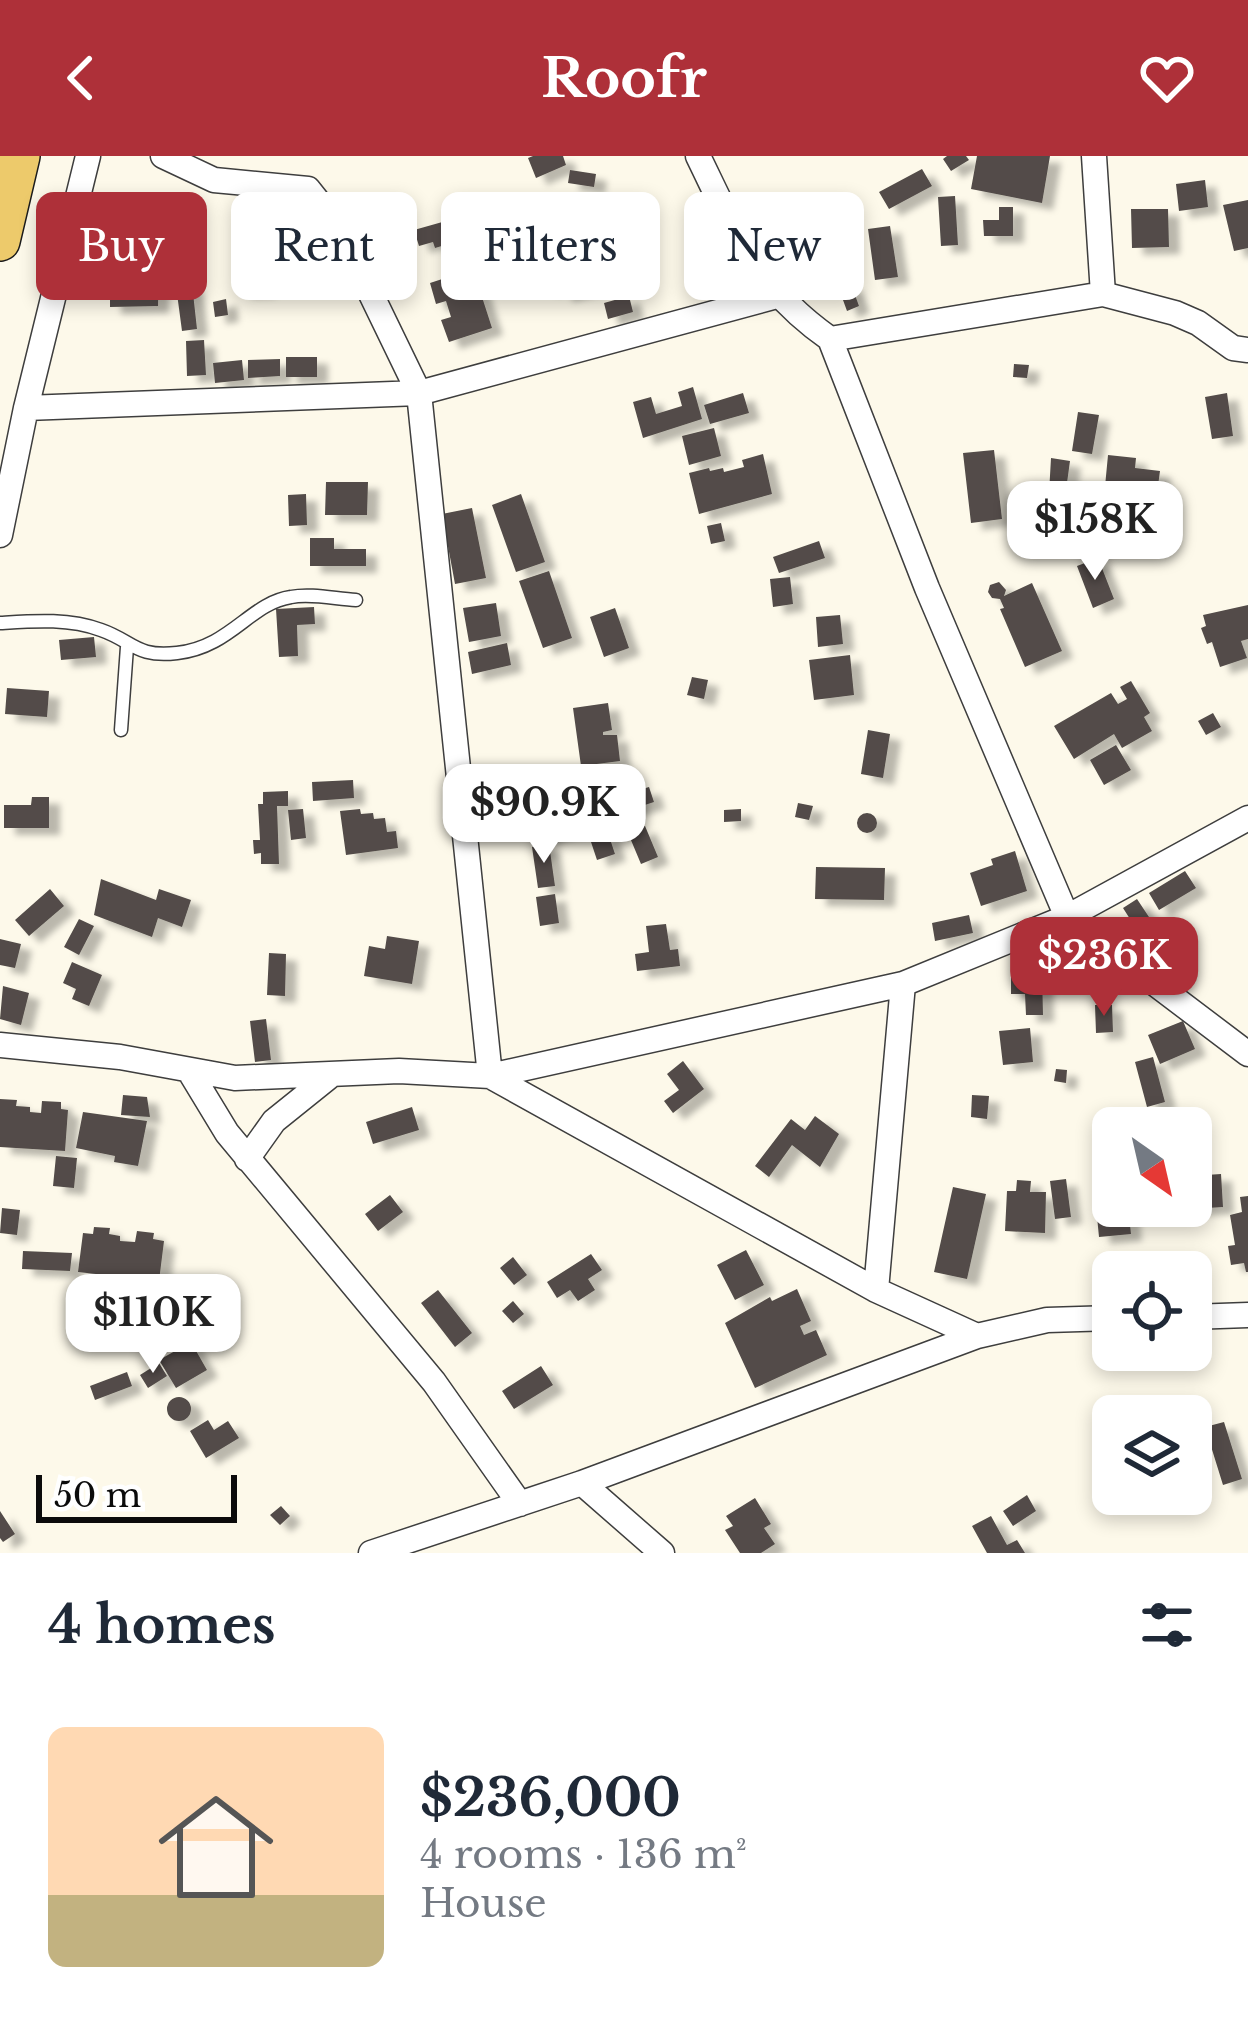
<!DOCTYPE html>
<html lang="en">
<head>
<meta charset="utf-8">
<style>
  body { margin:0; font-family:"Libre Baskerville",serif; background:#f6f6f7; color:#1f2937; height:100vh; display:flex; flex-direction:column; font-size:45px; white-space:nowrap }
  * { box-sizing:border-box; margin:0 }
  p { font-size:39px; color:#747a83 }
  .icon { flex:none; width:66px; height:66px; fill:none; stroke:currentColor; stroke-width:2; stroke-linecap:round; stroke-linejoin:round }
  .map { position:relative; height:1397px; overflow:hidden }
  .drawer { display:flex; flex-direction:column; background:#fff; flex:1 }
  .drawer>* { flex:none }
  .banner { position:absolute; left:36px; top:36px; width:1176px; height:108px; display:flex; gap:24px }
  .needle { width:78px; rotate:146deg }
  .buttons { position:absolute; left:1092px; top:951px; display:grid; gap:24px }
  .buttons a { display:grid; place-items:center; width:120px; height:120px; border-radius:18px; background:#fff; box-shadow:0 6px 18px #0003; font-size:60px }
  .scale { position:absolute; left:36px; bottom:30px; width:201px; box-sizing:border-box; padding-left:12px; border:6px solid #0b0b0b; border-top:0; font-size:33px; line-height:42px; white-space:nowrap; color:#0b0b0b; -webkit-text-stroke:9px #fff; paint-order:stroke }
  .price { position:absolute; translate:-50% -102px; padding:0 27px; border-radius:24px; background:#fff; color:#222; font-size:39px; line-height:78px; filter:drop-shadow(0 3px 6px #0008) }
  .price::after { content:''; position:absolute; left:50%; top:72px; width:36px; height:27px; margin-left:-18px; background:inherit; clip-path:polygon(0 0,100% 0,50% 100%) }
  .price.current { background:#ae3039; color:#fff }
  ul { padding:0; list-style:none }
  li { display:flex; align-items:center; gap:36px; height:300px; padding:0 48px }
  li+li { border-top:3px solid #e0e1e3 }
  li span { display:grid; place-items:center; flex:none; width:336px; height:240px; border-radius:18px; color:#555 }
  li>.icon { margin-inline-start:auto }
  span .icon { width:144px; height:144px; fill:#fffc; stroke-width:1 }
  li b { font-size:51px }
  h2 { display:flex; justify-content:space-between; align-items:center; height:144px; padding:0 48px; font-size:51px }
  .chip { padding:0 42px; border-radius:18px; background:#fff; box-shadow:0 6px 18px #0003; font-size:42px; line-height:108px }
  .chip.current { background:#ae3039; color:#fff }
  header { display:flex; justify-content:space-between; align-items:center; height:156px; padding:0 48px; background:#ae3039; color:#fff; font-size:54px; font-weight:800 }
  .map>svg:first-child { display:block }
  .building { fill:#524c48; filter:url(#shadow) }
  .lines { fill:none; stroke-linecap:round; stroke-linejoin:round }
  .service-casing { stroke:#3e3e3e; stroke-width:15 }
  .minor-casing { stroke:#3e3e3e; stroke-width:27 }
  .primary-casing { stroke:#1c1c1c; stroke-width:42 }
  .service { stroke:#fff; stroke-width:12 }
  .minor { stroke:#fff; stroke-width:24 }
  .primary { stroke:#edca6b; stroke-width:39 }
</style>
</head>
<body>
<header><svg class="icon" aria-label="back" viewBox="0 0 24 24"><path d="M15 5l-7 7 7 7"/></svg>Roofr<svg class="icon" aria-label="heart" viewBox="0 0 24 24"><path d="M12 20l-8-8c-3-5 5-10 8-4 3-6 11-1 8 4z"/></svg></header>
<div class="map">
<svg width="1248" height="1397" viewBox="0 0 1248 1397">
  <defs>
    <filter id="shadow"><feDropShadow dx="11" dy="7" stdDeviation="3" flood-color="#0004"/></filter>
  </defs>
  <rect width="100%" height="100%" fill="#fdf9ea"/>
  <path class="building" d="M533 0H563L566 9 536 22 528 2Z
    M947 0H966L969 4 951 15 943 3Z
    M977 0H1050L1042 47 971 33Z
    M922 13 932 30 889 53 879 36Z
    M570 14 596 18 594 31 568 27Z
    M1205 24 1208 51 1179 55 1176 28Z
    M955 40 958 89 941 90 938 41Z
    M464 43 473 74 463 77 465 83 435 92 433 86 419 90 414 74 453 63 448 47Z
    M1248 44V92L1234 95 1223 49Z
    M999 51H1013V80H984L983 64H999Z
    M1131 53H1168L1169 91 1132 92Z
    M308 68 311 100 274 103 272 71Z
    M890 70 898 121 875 124 868 73Z
    M184 74V88L167 90V76Z
    M574 85H583L590 94 597 92 603 120 592 122 594 131 562 139 560 130 546 133 538 100 567 93Z
    M239 106H264L265 134 241 135Z
    M110 110H159L158 150 110 151Z
    M473 113 492 172 449 186 441 164 451 161 446 145 436 148 430 127Z
    M192 128 197 173 182 175 176 130Z
    M851 128 859 150 847 155 839 133Z
    M629 140 633 156 608 163 604 147Z
    M226 143 228 159 215 161 213 146Z
    M204 184 206 219 187 220 186 185Z
    M286 201H317V221H286Z
    M280 203V220L248 222V204Z
    M242 204 244 224 215 227 213 207Z
    M1014 208 1029 209 1027 222 1013 221Z
    M693 231 702 263 643 282 633 246 651 241 656 258 682 250 678 236Z
    M743 237 749 257 710 268 704 249Z
    M1227 237 1233 280 1212 283 1205 241Z
    M1078 256 1099 259 1092 298 1072 295Z
    M714 272 721 300 689 309 682 280Z
    M994 294 1002 363 971 367 963 297Z
    M763 298 772 338 699 358 689 317 709 312 710 315 723 312 724 316 744 311 742 304Z
    M1108 299 1136 302 1135 312 1160 315 1156 345 1104 341Z
    M1051 302 1070 305 1063 356 1048 355Z
    M326 326H368L367 359H325Z
    M306 338 307 369 289 370 288 339Z
    M521 338 545 406 516 416 492 349Z
    M472 352 486 422 455 428 442 358Z
    M721 367 725 385 711 388 707 370Z
    M310 382H334V393H366V410H310Z
    M819 385 825 402 779 417 773 401Z
    M1098 402 1114 443 1093 452 1077 410Z
    M549 415 572 482 543 492 519 425Z
    M790 421 793 448 773 451 770 423Z
    M999 426 1006 434 1004 440 1032 427 1062 495 1025 511 1000 453 1004 452 1000 443 992 442 988 436 990 429Z
    M496 447 501 480 469 486 463 452Z
    M1248 449V483L1241 485 1247 502 1220 511 1212 486 1207 488 1201 472 1206 470 1203 459Z
    M314 451 315 468 297 469 298 500 279 501 276 453Z
    M615 452 629 492 604 501 590 461Z
    M840 459 843 488 818 491 816 461Z
    M94 481 96 501 61 504 59 484Z
    M507 487 511 509 472 518 468 496Z
    M850 499 854 539 814 544 809 504Z
    M692 521 708 524 704 543 687 539Z
    M1131 525 1150 557 1144 561 1152 575 1122 592 1114 578 1074 603 1054 570 1111 537 1118 548 1127 543 1120 531Z
    M7 532 49 535 47 561 5 558Z
    M608 547 612 574 603 576V579H617L620 605 581 610 573 552Z
    M1213 557 1221 571 1206 579 1198 565Z
    M868 574 890 578 883 622 861 618Z
    M1116 589 1131 614 1104 629 1090 604Z
    M353 624 354 642 313 645 312 626Z
    M649 631 654 646 611 660 606 644Z
    M288 635V650H277L279 708H261V697L254 698 253 684H260L258 648H263V636Z
    M32 641H49V672H4V649H31Z
    M601 645 606 661 581 669 577 653Z
    M798 647 813 650 809 664 795 661Z
    M303 653 306 682 291 684 288 654Z
    M360 653 361 658 373 657 374 663 385 662 387 676 396 675 398 692 346 699 340 655Z
    M741 653V665L724 666V654Z
    M568 655 574 672 545 681 539 664Z
    M857 667a10 10 0 1 1 20 0a10 10 0 1 1-20 0Z
    M645 670 658 701 641 708 628 677Z
    M608 677 615 698 597 704 590 683Z
    M549 688 555 730 538 732 532 691Z
    M1015 695 1027 735 981 750 970 717 993 709 991 703Z
    M816 711 885 712 884 744 815 743Z
    M1185 715 1196 732 1159 754 1149 737Z
    M101 723 156 744 159 733 191 744 182 771 158 762 152 781 94 759Z
    M50 733 64 750 29 780 15 764Z
    M555 738 559 767 540 770 536 741Z
    M1137 743 1159 776 1144 785 1123 752Z
    M969 759 973 777 935 785 932 767Z
    M79 763 94 770 79 799 64 791Z
    M666 768 670 794 678 793 680 810 637 815 635 798 649 796 646 770Z
    M387 780 419 785 412 828 364 820 369 790 385 793Z
    M0 783 21 788 15 812 0 809Z
    M269 797 286 798 285 840 267 839Z
    M72 806 102 819 89 850 72 843 76 833 63 827Z
    M1042 816 1043 859H1026L1025 838H1011V817Z
    M3 830 29 837 21 869 0 863Z
    M1095 849H1112L1113 876 1096 877Z
    M266 863 271 904 255 906 250 865Z
    M1183 865 1195 893 1160 908 1148 879Z
    M1030 872 1033 906 1003 909 999 875Z
    M1153 901 1165 946 1147 951 1135 906Z
    M683 905 704 933 673 957 664 945 679 934 667 918Z
    M1056 913 1067 914 1066 927 1054 925Z
    M123 939 147 941 150 961 121 959Z
    M972 939 989 940 987 963 971 961Z
    M0 943 17 944 16 950 30 951V956L41 957 42 945 61 946V953L68 954 65 995 0 991Z
    M412 951 419 974 373 988 366 966Z
    M83 956 147 965 138 1010 114 1006 115 1000 76 992Z
    M815 960 839 978 820 1011 792 989 769 1021 755 1010 791 963 805 974Z
    M56 1000 77 1002 74 1032 53 1030Z
    M1221 1018 1223 1051 1191 1053V1020Z
    M1066 1023 1071 1061 1055 1063 1050 1025Z
    M1017 1024 1031 1025 1030 1036H1046L1045 1077 1005 1075 1007 1035H1016Z
    M953 1031 986 1038 967 1123 934 1116Z
    M1113 1038V1050H1128L1131 1078 1099 1081 1095 1040Z
    M390 1039 403 1056 378 1075 365 1058Z
    M1248 1040V1116H1246L1244 1107 1231 1109 1228 1090 1235 1089 1230 1059 1242 1056 1240 1041Z
    M2 1052 20 1054 17 1079 0 1077Z
    M94 1071 110 1072 109 1078 120 1080V1085L135 1086 137 1075 154 1077 153 1083 164 1085 159 1125 78 1116 83 1077 93 1078Z
    M746 1094 764 1129 735 1144 717 1109Z
    M23 1095 72 1097 70 1115 22 1113Z
    M591 1098 602 1114 588 1123 595 1134 578 1145 570 1134 557 1142 547 1126Z
    M513 1101 527 1119 514 1129 500 1112Z
    M797 1133 811 1165 800 1170 804 1179 816 1174 827 1199 755 1232 725 1167 770 1141 772 1145Z
    M438 1134 472 1177 455 1191 421 1147Z
    M513 1145 524 1158 513 1167 502 1155Z
    M191 1186 207 1214 176 1232 159 1204Z
    M159 1207 167 1220 148 1232 140 1219Z
    M541 1210 553 1229 514 1253 502 1235Z
    M127 1216 132 1230 95 1244 90 1230Z
    M167 1253a12 12 0 1 1 24 0a12 12 0 1 1-24 0Z
    M208 1264 214 1274 228 1265 239 1282 206 1302 190 1275Z
    M1224 1266 1242 1323 1223 1329 1205 1271Z
    M1027 1339 1036 1355 1013 1370 1003 1355Z
    M755 1342 771 1368 764 1372 775 1388 761 1397H740L725 1374 733 1370 726 1360Z
    M281 1350 290 1360 280 1369 270 1359Z
    M0 1355 15 1378 3 1386 0 1382Z
    M991 1360 1007 1389 1017 1384 1025 1397H987L972 1370Z"/>
  <g class="lines">
    <g class="service-casing">
      <path id="service" d="M0 467C33 465 68 462 101 474 133 485 136 502 177 497 231 491 250 447 291 441 311 437 336 443 356 444
        M121 574 127 491"/>
    </g>
    <g class="minor-casing">
      <path id="minor" d="M163 0 214 24 308 33 339 72 419 237 490 920 876 1134 977 1180
        M698 0C736 78 756 131 830 183L927 432 1067 761 1248 898
        M1094 0 1103 138
        M830 183 1103 138 1175 157 1198 167 1233 192 1248 194
        M26 252 419 237 777 140
        M0 379 26 252 88 0
        M0 889 120 901 235 922 399 915 490 920 903 828 1067 761 1248 662
        M190 916 227 977 434 1226 520 1348
        M247 1003 274 965 330 920
        M876 1134 903 828
        M1191 1161 1248 1159
        M582 1327 662 1397
        M371 1397 582 1327 977 1180 1047 1164 1113 1162"/>
    </g>
    <g class="primary-casing">
      <path id="primary" d="M0 85 20 0"/>
    </g>
    <use href="#service" class="service"/>
    <use href="#minor" class="minor"/>
    <use href="#primary" class="primary"/>
  </g>
</svg>
<div class="buttons">
<a><svg class="needle" viewBox="-14 -14 28 28"><path d="M0-13l5 13h-10z" fill="#e53935"/><path d="M0 13l5-13h-10z" fill="#747a83"/></svg></a>
<a><svg class="icon" aria-label="locate" viewBox="0 0 24 24"><circle cx="12" cy="12" r="6"/><path d="M12 2v4M12 18v4M2 12h4M18 12h4"/></svg></a>
<a><svg class="icon" aria-label="layers" viewBox="0 0 24 24"><path d="M12 4l9 5-9 5-9-5zM3 14l9 5 9-5"/></svg></a>
</div>
<div class="scale">50 m</div>
<b class="price" style="left:1095px;top:427px">$158K</b>
<b class="price" style="left:544px;top:710px">$90.9K</b>
<b class="price current" style="left:1104px;top:863px">$236K</b>
<b class="price" style="left:153px;top:1220px">$110K</b>
<div class="banner">
<a class="chip current">Buy</a>
<a class="chip">Rent</a>
<a class="chip">Filters</a>
<a class="chip">New</a>
</div>
</div>
<section class="drawer">
<h2>4 homes<svg class="icon" aria-label="filters" viewBox="0 0 24 24"><path d="M4 7h16M4 17h16"/><circle cx="9" cy="7" r="2"/><circle cx="15" cy="17" r="2"/></svg></h2>
<ul>
<li><span style="background:linear-gradient(#ffd9b3 70%,#c2b280 0)"><svg class="icon" aria-label="home" viewBox="0 0 24 24"><path d="M3 11l9-7 9 7M6 9v11h12V9"/></svg></span><div><b>$236,000</b><p>4 rooms · 136 m²</p><p>House</p></div></li>
</ul>
</section>
</body>
</html>
